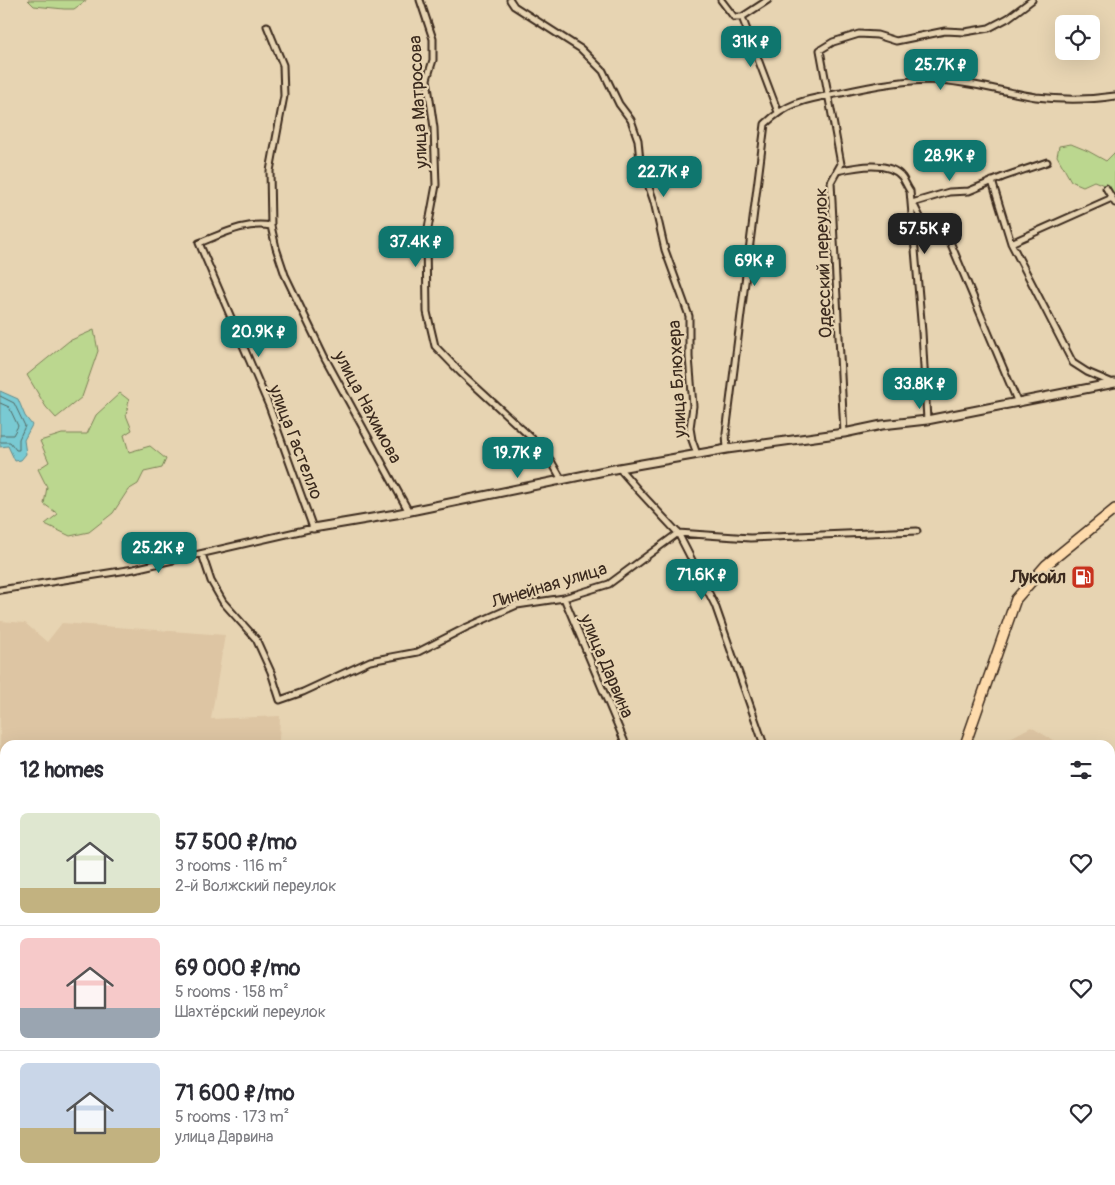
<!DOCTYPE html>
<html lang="en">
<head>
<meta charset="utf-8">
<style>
  body { margin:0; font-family:Pangolin,sans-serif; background:#f7f7f7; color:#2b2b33; height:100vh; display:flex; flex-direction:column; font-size:19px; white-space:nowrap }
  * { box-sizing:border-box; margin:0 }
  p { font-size:16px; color:#7c7c81 }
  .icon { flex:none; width:28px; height:28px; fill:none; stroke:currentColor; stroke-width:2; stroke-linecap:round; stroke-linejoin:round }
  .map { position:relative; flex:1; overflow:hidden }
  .details { position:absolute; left:0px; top:740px; width:1115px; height:445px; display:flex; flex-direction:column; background:#fff; border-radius:15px 15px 0 0; box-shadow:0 5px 20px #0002 }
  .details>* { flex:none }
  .buttons { position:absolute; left:1055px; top:15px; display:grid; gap:10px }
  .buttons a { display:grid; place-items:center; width:45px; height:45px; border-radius:8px; background:#fff; box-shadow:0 5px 20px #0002; font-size:25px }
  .price { position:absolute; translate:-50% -42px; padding:0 11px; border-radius:10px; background:#0f766e; color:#fff; font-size:16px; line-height:32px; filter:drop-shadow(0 1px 2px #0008) }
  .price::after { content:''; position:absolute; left:50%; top:30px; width:15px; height:11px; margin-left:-8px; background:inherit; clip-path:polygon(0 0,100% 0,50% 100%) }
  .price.selected { background:#222; color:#fff }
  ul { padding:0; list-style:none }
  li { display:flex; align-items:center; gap:15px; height:125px; padding:0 20px }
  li+li { border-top:1px solid #e1e1e2 }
  li span { display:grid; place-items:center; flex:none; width:140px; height:100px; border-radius:8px; color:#555 }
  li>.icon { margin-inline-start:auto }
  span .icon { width:60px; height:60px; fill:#fffc; stroke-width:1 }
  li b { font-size:21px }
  h2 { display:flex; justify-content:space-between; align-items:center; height:60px; padding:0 20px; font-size:21px }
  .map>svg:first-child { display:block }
  .built { fill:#ddc5a3 }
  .green { fill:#bbd78f; stroke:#7b8056 }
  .water { fill:#79cad3; stroke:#608a8b }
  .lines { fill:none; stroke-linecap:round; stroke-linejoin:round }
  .shore { stroke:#546a66; stroke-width:1 }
  .street-casing { stroke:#3b2a1e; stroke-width:9 }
  .secondary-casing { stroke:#3b2a1e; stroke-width:11 }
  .highway-casing { stroke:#3b2a1e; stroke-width:12 }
  .street { stroke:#e7d4b2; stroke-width:5 }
  .secondary { stroke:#e7d4b2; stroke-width:7 }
  .highway { stroke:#fedbac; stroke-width:9 }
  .labels { text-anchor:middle; stroke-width:4.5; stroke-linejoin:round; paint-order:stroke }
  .street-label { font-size:18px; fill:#3b2a1e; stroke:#e7d4b2 }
  .poi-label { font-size:18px; font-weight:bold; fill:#3b2a1e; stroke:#e7d4b2; text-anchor:end }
</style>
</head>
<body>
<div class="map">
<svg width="1115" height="1185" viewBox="0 0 1115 1185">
  <rect width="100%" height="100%" fill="#e7d4b2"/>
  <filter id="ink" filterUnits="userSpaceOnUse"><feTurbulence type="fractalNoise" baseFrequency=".02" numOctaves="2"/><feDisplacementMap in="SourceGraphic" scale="10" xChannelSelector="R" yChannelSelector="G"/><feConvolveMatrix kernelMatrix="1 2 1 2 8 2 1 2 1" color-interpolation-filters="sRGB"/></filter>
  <g filter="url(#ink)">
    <path class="built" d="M0 621 25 623 47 642 62 623 225 635 211 719 280 716 279 742 286 743 287 745H5V1180H200V1185H0Z
      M1031 727 1061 745H1002L1008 739Z
      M1110 776 1115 779V1149L1110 1154Z
      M634 1180H1082L1076 1185H632Z"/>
    <path class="green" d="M28 0H87L74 9H64L34 6Z
      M1071 144 1088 151 1106 161 1115 152V196L1109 187 1094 181 1083 186 1071 181 1057 156 1059 146Z
      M94 330 98 351 82 397 56 418 46 407 27 375 69 341Z
      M120 393 129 400 126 415 132 430 124 435 129 452 150 446 166 459 162 468 144 472 138 484 128 490 113 513 89 532 70 536 45 524 58 514 44 504 47 487 38 469 49 462 40 441 62 434H87L96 415Z"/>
    <path class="water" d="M0 391 18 399 25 416 32 425 24 440 26 454 21 460 15 461 8 446 0 447Z"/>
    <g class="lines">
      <path class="shore" d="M0 396 14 403 25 426 19 439V450H16L10 442H0
        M0 403 9 407 18 426 13 435H0"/>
      <g class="street-casing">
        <path id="street" d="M420 0 433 39V60L427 79 434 128 436 185 426 239 427 312 435 346 461 373 537 443 551 461 562 480
          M510 0 514 6 581 49 603 71 619 104 631 120 638 140 640 161 654 202 665 250 689 316V357L693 406 690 428 692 440 697 454
          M721 0 734 17H742
          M742 17 778 112
          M742 17 768 0
          M267 26 283 65 284 96 270 171 271 226 276 248 285 275 325 358 409 512
          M837 171C856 167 888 160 902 177 905 181 907 187 910 191L922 332 927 420
          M992 181 1011 243 1073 363 1087 372 1113 383
          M1106 188 1115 203
          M912 203 949 192 969 191 1003 177 1047 162
          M913 203 923 223 948 237 1018 403
          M1011 243 1112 198
          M844 433 831 182 841 164 820 50 833 42 859 34 877 35 896 41 945 31 965 32 989 28 1008 18 1032 0
          M727 449 726 433 765 124C789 101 809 99 841 93 871 86 903 80 935 80 969 81 1002 92 1036 97 1062 100 1089 100 1115 96
          M619 468 638 490 678 533 715 605 764 745
          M202 554 211 581 223 602 256 639 271 672 280 700 303 692 370 661 418 652 465 628 517 605 564 598 609 584 678 533 750 538 917 531
          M0 590 134 569 313 528 269 406 199 243C222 234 246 221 271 226
          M564 598 626 745
          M868 1180 869 1185"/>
      </g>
      <g class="secondary-casing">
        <path id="secondary" d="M313 528 396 514 619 468 727 449 844 433 882 425 927 420 1115 383"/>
      </g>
      <g class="highway-casing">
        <path id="highway" d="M965 745 1016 599 1046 565 1115 509
          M590 1185 591 1180"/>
      </g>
      <use href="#street" class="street"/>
      <use href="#secondary" class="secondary"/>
      <use href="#highway" class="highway"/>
    </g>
  </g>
  <defs>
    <g id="fuel-square" transform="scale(1.25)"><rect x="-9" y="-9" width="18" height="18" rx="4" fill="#c8321e" stroke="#e7d4b2"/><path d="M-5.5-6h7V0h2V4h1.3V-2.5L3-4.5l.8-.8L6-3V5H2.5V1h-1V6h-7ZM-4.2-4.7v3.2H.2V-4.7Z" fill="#fff"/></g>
  </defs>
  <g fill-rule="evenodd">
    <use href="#fuel-square" x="1083" y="577"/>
  </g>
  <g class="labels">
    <g class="street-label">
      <text transform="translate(418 102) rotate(-93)" y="6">улица Матросова</text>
      <text transform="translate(823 263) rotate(-92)" y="6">Одесский переулок</text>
      <text transform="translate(677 379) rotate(-93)" y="6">улица Блюхера</text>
      <text transform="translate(368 407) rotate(62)" y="6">улица Нахимова</text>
      <text transform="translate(296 442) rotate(69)" y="6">улица Гастелло</text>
      <text transform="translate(549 585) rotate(-17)" y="6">Линейная улица</text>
      <text transform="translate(607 666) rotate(67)" y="6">улица Дарвина</text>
    </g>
    <g class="poi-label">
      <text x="1066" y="583">Лукойл</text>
    </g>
  </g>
</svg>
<div class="buttons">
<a><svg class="icon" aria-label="locate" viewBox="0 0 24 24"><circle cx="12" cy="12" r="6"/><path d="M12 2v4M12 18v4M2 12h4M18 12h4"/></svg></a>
</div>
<b class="price" style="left:751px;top:68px">31K ₽</b>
<b class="price" style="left:941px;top:91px">25.7K ₽</b>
<b class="price" style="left:950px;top:182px">28.9K ₽</b>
<b class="price" style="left:664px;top:198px">22.7K ₽</b>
<b class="price selected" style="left:925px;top:255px">57.5K ₽</b>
<b class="price" style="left:416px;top:268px">37.4K ₽</b>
<b class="price" style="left:755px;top:287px">69K ₽</b>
<b class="price" style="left:259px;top:358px">20.9K ₽</b>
<b class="price" style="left:920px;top:410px">33.8K ₽</b>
<b class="price" style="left:518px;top:479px">19.7K ₽</b>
<b class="price" style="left:159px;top:574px">25.2K ₽</b>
<b class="price" style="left:702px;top:601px">71.6K ₽</b>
<section class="details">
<h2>12 homes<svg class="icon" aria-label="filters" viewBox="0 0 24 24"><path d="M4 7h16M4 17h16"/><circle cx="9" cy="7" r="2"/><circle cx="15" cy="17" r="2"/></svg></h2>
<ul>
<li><span style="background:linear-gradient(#dfe7d0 75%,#c2b280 0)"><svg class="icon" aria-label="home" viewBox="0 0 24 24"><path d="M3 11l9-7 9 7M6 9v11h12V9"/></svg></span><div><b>57 500 ₽/mo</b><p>3 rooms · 116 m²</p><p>2-й Волжский переулок</p></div><svg class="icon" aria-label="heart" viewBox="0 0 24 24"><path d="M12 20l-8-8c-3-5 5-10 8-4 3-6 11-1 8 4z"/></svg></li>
<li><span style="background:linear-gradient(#f6c9c9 70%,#9aa5b1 0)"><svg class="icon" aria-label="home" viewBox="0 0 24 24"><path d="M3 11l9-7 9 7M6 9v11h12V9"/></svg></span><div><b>69 000 ₽/mo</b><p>5 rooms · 158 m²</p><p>Шахтёрский переулок</p></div><svg class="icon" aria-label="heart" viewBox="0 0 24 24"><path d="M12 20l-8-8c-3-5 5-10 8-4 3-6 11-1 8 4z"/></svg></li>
<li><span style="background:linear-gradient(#c9d6e8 65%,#c2b280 0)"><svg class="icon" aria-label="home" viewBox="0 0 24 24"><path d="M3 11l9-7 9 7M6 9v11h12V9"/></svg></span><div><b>71 600 ₽/mo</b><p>5 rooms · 173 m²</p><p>улица Дарвина</p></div><svg class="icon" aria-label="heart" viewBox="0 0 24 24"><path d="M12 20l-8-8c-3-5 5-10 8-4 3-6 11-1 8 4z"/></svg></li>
</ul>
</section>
</div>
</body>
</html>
